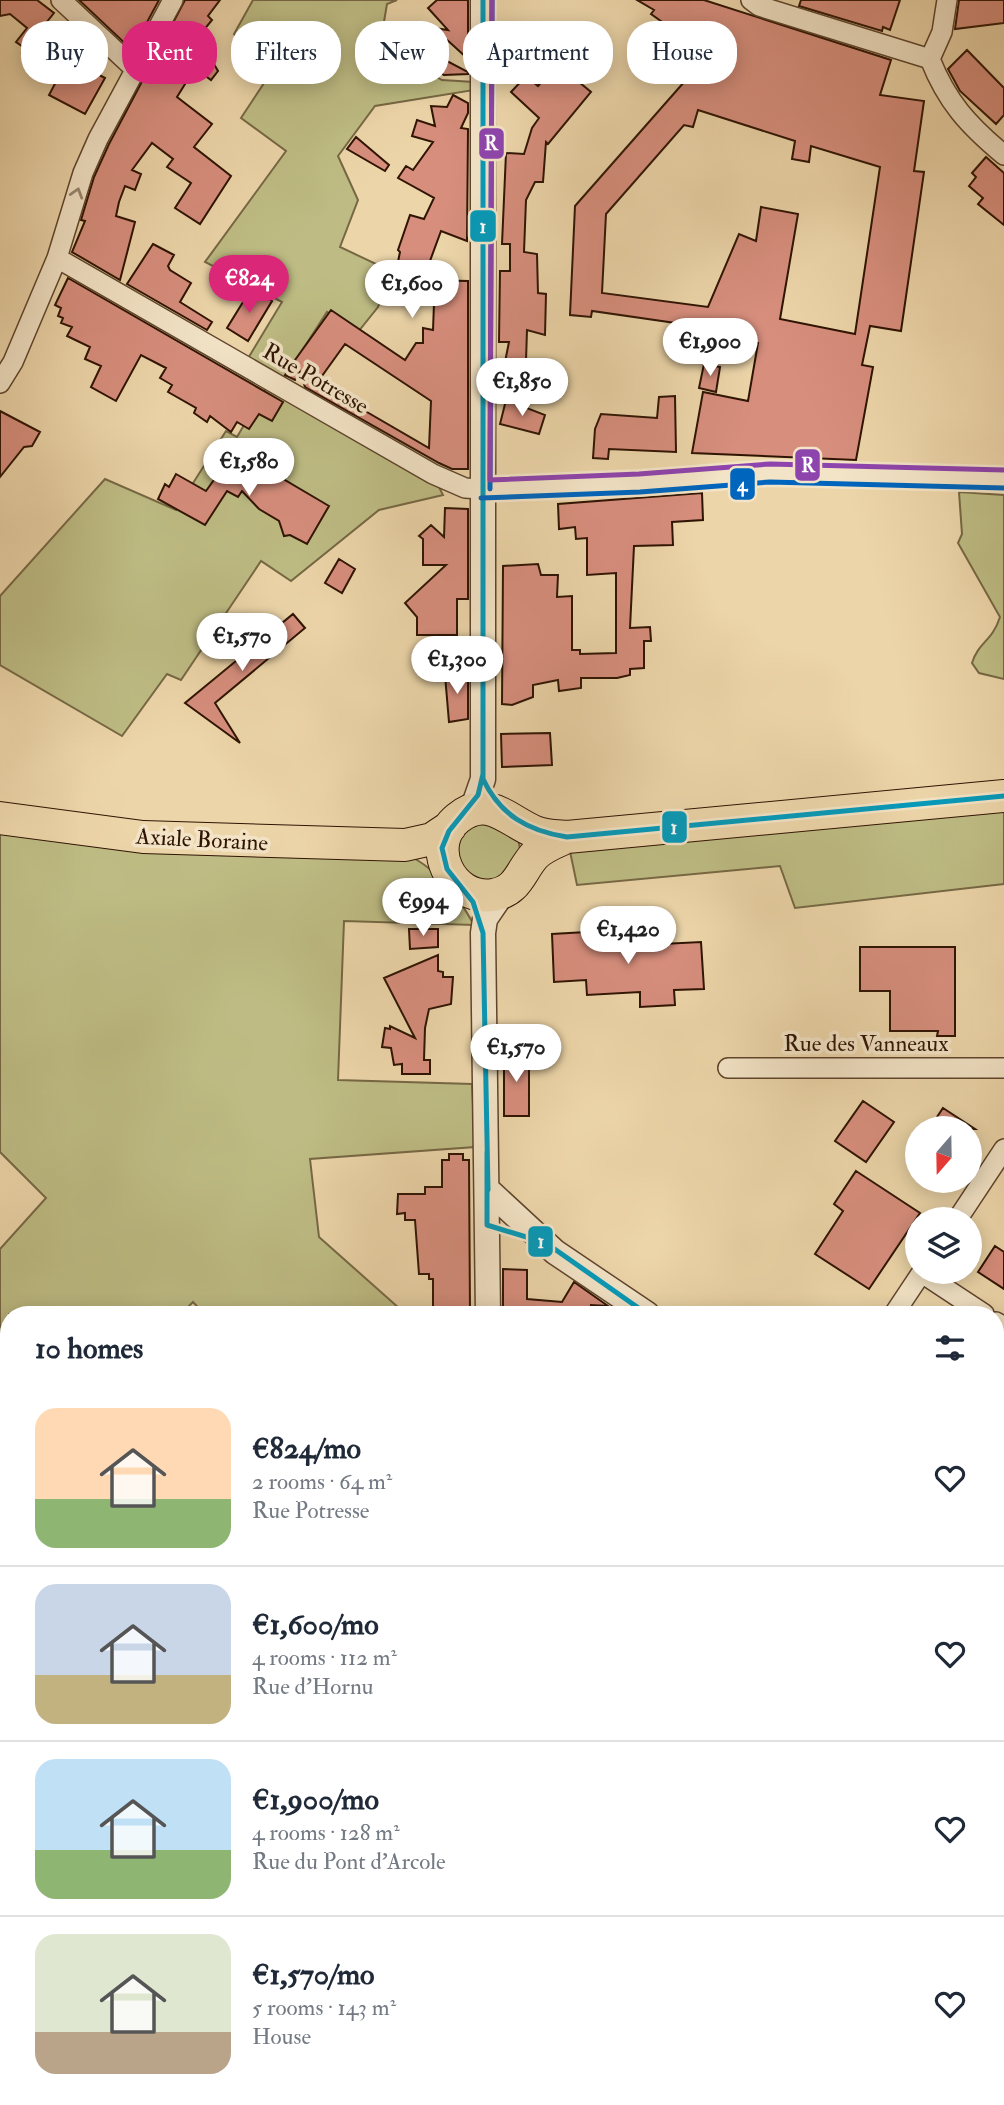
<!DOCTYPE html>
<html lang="en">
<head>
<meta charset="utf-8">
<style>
  body { margin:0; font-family:"IM FELL Double Pica",serif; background:#f2f2f3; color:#1f2937; height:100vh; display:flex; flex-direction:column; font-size:26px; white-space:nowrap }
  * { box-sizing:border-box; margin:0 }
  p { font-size:23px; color:#747a83 }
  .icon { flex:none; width:38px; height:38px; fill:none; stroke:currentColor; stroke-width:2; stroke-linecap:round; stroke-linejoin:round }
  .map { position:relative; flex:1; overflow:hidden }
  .panel { position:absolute; left:0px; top:1306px; width:1004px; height:800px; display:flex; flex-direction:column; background:#fff; border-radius:28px 28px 0 0; box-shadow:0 4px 18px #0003 }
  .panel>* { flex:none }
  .top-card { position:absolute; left:21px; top:21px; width:962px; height:63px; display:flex; gap:14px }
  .needle { width:46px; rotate:200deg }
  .fabs { position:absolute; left:905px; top:1116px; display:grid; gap:14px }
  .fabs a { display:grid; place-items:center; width:77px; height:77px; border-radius:50%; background:#fff; box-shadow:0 4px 18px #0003; font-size:35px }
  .price { position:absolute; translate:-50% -60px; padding:0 16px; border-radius:24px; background:#fff; color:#222; font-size:23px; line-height:46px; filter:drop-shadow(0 2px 4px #0008) }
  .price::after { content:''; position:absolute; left:50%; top:42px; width:21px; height:16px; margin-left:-10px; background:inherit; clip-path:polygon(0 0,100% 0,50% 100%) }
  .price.selected { background:#db2777; color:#fff }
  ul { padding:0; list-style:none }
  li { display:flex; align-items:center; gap:21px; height:175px; padding:0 35px }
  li+li { border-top:2px solid #e0e1e3 }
  li span { display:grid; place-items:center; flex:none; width:196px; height:140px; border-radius:21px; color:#555 }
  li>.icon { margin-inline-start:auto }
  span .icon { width:84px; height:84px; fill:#fffc; stroke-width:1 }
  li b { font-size:30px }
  h2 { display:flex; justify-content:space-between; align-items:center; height:84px; padding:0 35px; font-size:30px }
  .chip { padding:0 24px; border-radius:28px; background:#fff; box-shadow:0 4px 18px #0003; font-size:24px; line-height:63px }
  .chip.selected { background:#db2777; color:#fff }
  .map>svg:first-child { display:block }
  .green { fill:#bebc84; stroke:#766844; stroke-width:2 }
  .building { fill:#d78e7d; stroke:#2f1403; stroke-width:2; fill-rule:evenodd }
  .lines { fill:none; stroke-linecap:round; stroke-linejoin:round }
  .minor-casing { stroke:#5e442c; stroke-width:22 }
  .tertiary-casing { stroke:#5e442c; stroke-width:27 }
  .primary-casing { stroke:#2f1403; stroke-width:34 }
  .minor { stroke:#f3e4c7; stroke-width:19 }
  .tertiary { stroke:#f3e4c7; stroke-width:24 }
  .primary { stroke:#ecd5a9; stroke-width:32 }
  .bus-1-casing { stroke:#f3e4c7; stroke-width:10 }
  .bus-2-casing { stroke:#f3e4c7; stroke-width:10 }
  .bus-3-casing { stroke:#f3e4c7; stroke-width:10 }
  .bus-1 { stroke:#059aba; stroke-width:5 }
  .bus-2 { stroke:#0065bd; stroke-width:5 }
  .bus-3 { stroke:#8e44ad; stroke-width:5 }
  .oneway { stroke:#9b866f }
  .labels { text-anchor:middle; stroke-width:7; stroke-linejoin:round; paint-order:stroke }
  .street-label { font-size:23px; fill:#2f1403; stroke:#f3e4c7 }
  .line-badge { stroke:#f3e4c7; stroke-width:2.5 }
  .badge-label { font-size:19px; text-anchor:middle; font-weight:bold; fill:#fff }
</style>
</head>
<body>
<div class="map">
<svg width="1004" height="2105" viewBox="0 0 1004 2105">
  <rect width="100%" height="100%" fill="#ecd5a9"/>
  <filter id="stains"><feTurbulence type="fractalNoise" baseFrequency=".00286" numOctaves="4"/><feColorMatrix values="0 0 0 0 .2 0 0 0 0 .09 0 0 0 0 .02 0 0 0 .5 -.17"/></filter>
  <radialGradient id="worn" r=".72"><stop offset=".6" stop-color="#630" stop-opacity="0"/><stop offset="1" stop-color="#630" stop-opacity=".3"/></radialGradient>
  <path class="green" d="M253 0H397L387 4 380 45 442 80 474 82V90L375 106 338 156 358 200 340 247 393 272 378 307 358 332 327 312 281 383 247 360 282 302 205 262 286 151 241 118 270 74 234 34Z
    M267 386 436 481 443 495 379 510 291 581 261 561 181 680 167 674 122 736 0 665V596L105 479 176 510 226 431 237 437Z
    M959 492 1004 495V679L979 673 972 663C979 641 992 642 1000 617L958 543 962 534Z
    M1004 797V884L795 908 780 866 577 885 567 837Z
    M481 817 518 838 520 849 514 869 487 884 459 869 456 838Z
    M0 824 414 858C442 875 458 896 474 925L344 921 338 1080 472 1084 475 1147 310 1159 319 1237 399 1308 394 1314H204L193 1302 181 1314H9V1380L0 1371V1249L46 1198 0 1152Z
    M0 1707 9 1715V1918L0 1927Z
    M1004 1919V2105H883L889 2097 996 2096V1932Z
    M9 1947V2096L213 2097 204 2105H0V1948Z
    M642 2096H840L857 2105H642Z"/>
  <path class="building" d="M0 0H37L54 13 46 23 58 31 45 47 105 78 85 114 49 95 58 78 22 53 26 49 16 42 27 28 10 14 0 16Z
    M79 0H159L132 50Z
    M185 0H220L208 16 212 20 198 37 218 71 211 80 195 68 177 97 212 124 194 147 231 176 200 224 175 208 191 183 167 167 173 159 152 143 132 170 141 174 135 190 125 186 119 202 116 216 135 222 120 280 72 252 85 221 81 220 94 177 109 144Z
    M437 0H468V59L434 28 448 30 428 8Z
    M637 0H704L891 60 880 95 924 101 914 171 924 172 901 331 870 326 862 365 873 367 856 460 692 453 703 392 748 401 758 343 736 339 731 332 717 329 592 311 591 317 570 315 575 206 707 56 685 36 675 49 663 39 672 29 651 14 654 10ZM698 110 795 141 792 159 809 162 811 146 880 167 855 334 780 319 798 214 761 207 756 241 739 234 708 307 602 293 606 214 684 125 693 127Z
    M801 0H900L890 30 883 27 882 31 799 6Z
    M959 0H1004V23L955 29Z
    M411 42 468 72V74L444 75 405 53Z
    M967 50 1004 88V115L996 124 960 91 948 69Z
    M553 69 568 82 573 77 591 92 548 144 546 142 543 182H535L526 200 524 252 537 254 538 293 546 294 545 335 527 330 526 361 539 362 536 372 554 376 550 391 511 382 513 375 503 372 509 342H499L500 271H510V244H502L506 153 524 154 532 128 539 118 511 92 526 76 538 86Z
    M453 95 468 103V113L461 128 468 129 467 241 441 231 423 280 468 281V469H452L439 463 305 387 300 372 295 380 285 375 294 362 297 363 295 360 331 310 405 360 416 343H423V328L433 330 434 303 419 291 394 281 400 252 398 250 410 215 424 219 434 198 398 178 406 166 413 170 433 142 412 136 417 120 435 126 431 106 447 107ZM345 344 431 401 429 448 317 383Z
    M356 137 389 165 385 171 347 149Z
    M986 157 1004 173V225L978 204 983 198 969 186 976 177 972 173Z
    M153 244 174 255 168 266 170 270 191 283 180 302 212 322 207 330 127 284Z
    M68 278 283 402 272 421 259 414 249 429 237 422 231 432 210 416 207 422 194 413 196 408 168 392 172 385 160 378 166 368 141 355 116 401 91 387 101 366 85 359 90 347 67 336 72 327 61 323 63 318 58 316 61 308 55 305Z
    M251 289 272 301 248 341 227 328Z
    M704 364 720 367 716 392 699 388Z
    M675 396 676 452 609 449 608 459 593 458 595 429 601 414 657 418 659 397Z
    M506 400 545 415 539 434 500 424Z
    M0 411 40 432 32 446 24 447 0 477Z
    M233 453 276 481 278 476 329 506 307 544 290 535 284 536 279 521 259 509 242 491 238 497 227 491 205 525 158 499 165 484 169 487 176 474 206 491Z
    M702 493 703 520 672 522 673 545 634 546 630 628 650 627 651 641H644V668L630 669V675L617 678H581V688L559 691 558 680 533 685V697L512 705 502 704 503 566 538 564 541 575H558L557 597 572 596V650H580V654L616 653V573L587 575V538L576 539 575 527 559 529 558 504Z
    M445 508 468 509V599H457V635H417V617L405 603 446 565H423V539L419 536 431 525 444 537Z
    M339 559 355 569 342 593 325 583Z
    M293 614 305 628 215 703 240 743 185 703Z
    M459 672H468V719L449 722 445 675Z
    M550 733 552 765 502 767 501 734Z
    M409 929H438V947L410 949Z
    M622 930 623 946 701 942 704 989 674 990 675 1005 640 1007V992L587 995 586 980 554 982 552 934Z
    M860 947H955V1036H937L938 1031H890V991H860Z
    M438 955V971L443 972V977H453L451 1004 429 1009 425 1028 424 1060H430V1074H402V1064L394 1065 391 1048 382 1047 385 1028 390 1029V1026L415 1038 384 978Z
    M504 1052H529V1116H504Z
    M863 1101 894 1122 866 1162 835 1141Z
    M943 1108 975 1129H929Z
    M449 1154H463V1160H469L470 1314H433V1279H429V1274H419L415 1220H405V1213L397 1214 398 1194H425V1187H442V1160H449Z
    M856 1171 920 1213 869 1289 815 1254 843 1211 834 1204Z
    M995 1246 1004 1252V1289L978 1272Z
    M503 1269 527 1270V1299L562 1302 574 1282 608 1306 591 1305V1314H503Z"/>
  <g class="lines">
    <g class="minor-casing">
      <path id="minor" d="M61 0 136 70
        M751 0 759 6 930 59C947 102 968 125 1004 155
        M930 59 942 32 947 0
        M57 258 433 474 465 488 481 489 640 483 770 473 1004 479
        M0 383 13 362 57 258 83 173 98 139 173 0
        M728 1068H1004
        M957 1220 1004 1149
        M922 1273 984 1314
        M894 1314 922 1272
        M996 1322 1004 1327
        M0 1526 9 1536
        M0 1938 9 1932
        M840 2096 857 2105
        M216 2105 224 2096"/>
    </g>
    <g class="tertiary-casing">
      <path id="tertiary" d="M465 813 475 802 483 779V0
        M488 1190 555 1252 647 1314
        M488 1314 483 933 485 919 504 891
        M996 1548 1004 1554
        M487 2105V2096"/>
    </g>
    <g class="primary-casing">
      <path id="primary" d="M0 818 143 837 405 845 432 839 450 827
        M567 837C556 842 542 847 534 856 520 872 518 891 493 895 451 901 424 845 458 818 488 794 508 821 535 832 545 836 556 836 567 837L1004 796"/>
    </g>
    <use href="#minor" class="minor"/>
    <use href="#tertiary" class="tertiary"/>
    <use href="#primary" class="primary"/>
    <g class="bus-1-casing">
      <path id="bus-1" d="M483 0V779C500 815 528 831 567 837L1004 796
        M483 737V774L478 795 449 831 442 848 447 869 473 902 483 933 488 1190
        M487 1152V1225L546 1243 647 1314"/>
    </g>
    <g class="bus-2-casing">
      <path id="bus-2" d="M490 489 492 0
        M481 498 640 492 770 482 1004 488"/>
    </g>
    <g class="bus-3-casing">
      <path id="bus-3" d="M492 0 490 480 639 474 770 464 1004 470"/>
    </g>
    <use href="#bus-1" class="bus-1"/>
    <use href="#bus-2" class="bus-2"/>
    <use href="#bus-3" class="bus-3"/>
  </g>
  <defs><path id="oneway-chevron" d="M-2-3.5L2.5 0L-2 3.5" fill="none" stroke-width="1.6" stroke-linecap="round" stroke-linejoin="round" transform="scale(1.75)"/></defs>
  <use class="oneway" href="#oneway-chevron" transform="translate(77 193) rotate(-73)"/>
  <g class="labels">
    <g class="street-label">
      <text transform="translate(316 378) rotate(30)" y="8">Rue Potresse</text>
      <text transform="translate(202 839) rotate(3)" y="8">Axiale Boraine</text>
      <text x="866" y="1051">Rue des Vanneaux</text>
    </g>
  </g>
  <g class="line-badge">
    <rect x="478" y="127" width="27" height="33" rx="7" fill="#8e44ad"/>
    <rect x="469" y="209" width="28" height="34" rx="7" fill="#059aba"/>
    <rect x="794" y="448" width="27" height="34" rx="7" fill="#8e44ad"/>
    <rect x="729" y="467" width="27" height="34" rx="7" fill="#0065bd"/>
    <rect x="661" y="810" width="27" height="34" rx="7" fill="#059aba"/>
    <rect x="527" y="1225" width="27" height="33" rx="7" fill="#059aba"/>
  </g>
  <g class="badge-label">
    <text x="491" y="150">R</text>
    <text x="483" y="233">1</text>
    <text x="808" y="472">R</text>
    <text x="742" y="491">4</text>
    <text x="674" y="834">1</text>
    <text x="541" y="1248">1</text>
  </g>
  <rect width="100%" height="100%" filter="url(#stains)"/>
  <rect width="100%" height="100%" fill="url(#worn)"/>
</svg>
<div class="fabs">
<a><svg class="needle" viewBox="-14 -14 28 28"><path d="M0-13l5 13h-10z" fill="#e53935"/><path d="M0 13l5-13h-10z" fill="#747a83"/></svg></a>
<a><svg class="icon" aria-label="layers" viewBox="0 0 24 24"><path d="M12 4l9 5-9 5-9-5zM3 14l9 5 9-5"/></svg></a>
</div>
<b class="price selected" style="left:249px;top:315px">€824</b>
<b class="price" style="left:412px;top:320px">€1,600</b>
<b class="price" style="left:710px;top:378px">€1,900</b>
<b class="price" style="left:522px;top:418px">€1,850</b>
<b class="price" style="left:249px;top:498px">€1,580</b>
<b class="price" style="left:242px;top:673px">€1,570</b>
<b class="price" style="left:457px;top:696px">€1,300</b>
<b class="price" style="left:423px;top:938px">€994</b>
<b class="price" style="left:628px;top:966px">€1,420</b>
<b class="price" style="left:516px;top:1084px">€1,570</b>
<div class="top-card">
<a class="chip">Buy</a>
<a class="chip selected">Rent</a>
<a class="chip">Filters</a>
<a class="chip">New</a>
<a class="chip">Apartment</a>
<a class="chip">House</a>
</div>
<section class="panel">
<h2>10 homes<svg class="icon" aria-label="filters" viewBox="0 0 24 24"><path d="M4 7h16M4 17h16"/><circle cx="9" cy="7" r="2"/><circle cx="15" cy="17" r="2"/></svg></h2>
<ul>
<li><span style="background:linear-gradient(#ffd9b3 65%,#8fb573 0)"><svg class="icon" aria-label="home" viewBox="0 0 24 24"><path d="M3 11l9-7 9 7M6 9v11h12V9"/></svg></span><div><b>€824/mo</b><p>2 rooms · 64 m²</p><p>Rue Potresse</p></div><svg class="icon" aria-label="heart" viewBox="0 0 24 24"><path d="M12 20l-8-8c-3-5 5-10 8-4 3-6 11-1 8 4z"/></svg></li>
<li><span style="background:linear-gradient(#c9d6e8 65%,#c2b280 0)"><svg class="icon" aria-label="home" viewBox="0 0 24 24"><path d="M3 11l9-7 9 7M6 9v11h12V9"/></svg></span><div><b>€1,600/mo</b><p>4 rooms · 112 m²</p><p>Rue d'Hornu</p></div><svg class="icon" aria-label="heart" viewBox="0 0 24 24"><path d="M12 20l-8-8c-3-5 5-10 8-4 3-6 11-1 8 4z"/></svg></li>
<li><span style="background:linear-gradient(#bfe0f5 65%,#8fb573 0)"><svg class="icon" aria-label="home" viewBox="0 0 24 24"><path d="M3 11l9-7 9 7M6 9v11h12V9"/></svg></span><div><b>€1,900/mo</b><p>4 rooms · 128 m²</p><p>Rue du Pont d'Arcole</p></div><svg class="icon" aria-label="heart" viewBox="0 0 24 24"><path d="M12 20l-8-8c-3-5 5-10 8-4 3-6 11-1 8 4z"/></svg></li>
<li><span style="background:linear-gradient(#dfe7d0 70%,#b9a48a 0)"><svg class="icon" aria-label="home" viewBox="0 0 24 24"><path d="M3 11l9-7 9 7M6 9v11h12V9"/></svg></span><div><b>€1,570/mo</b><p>5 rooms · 143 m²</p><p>House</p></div><svg class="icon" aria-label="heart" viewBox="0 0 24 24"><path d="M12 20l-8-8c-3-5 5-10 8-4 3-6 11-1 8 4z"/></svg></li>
</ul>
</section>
</div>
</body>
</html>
